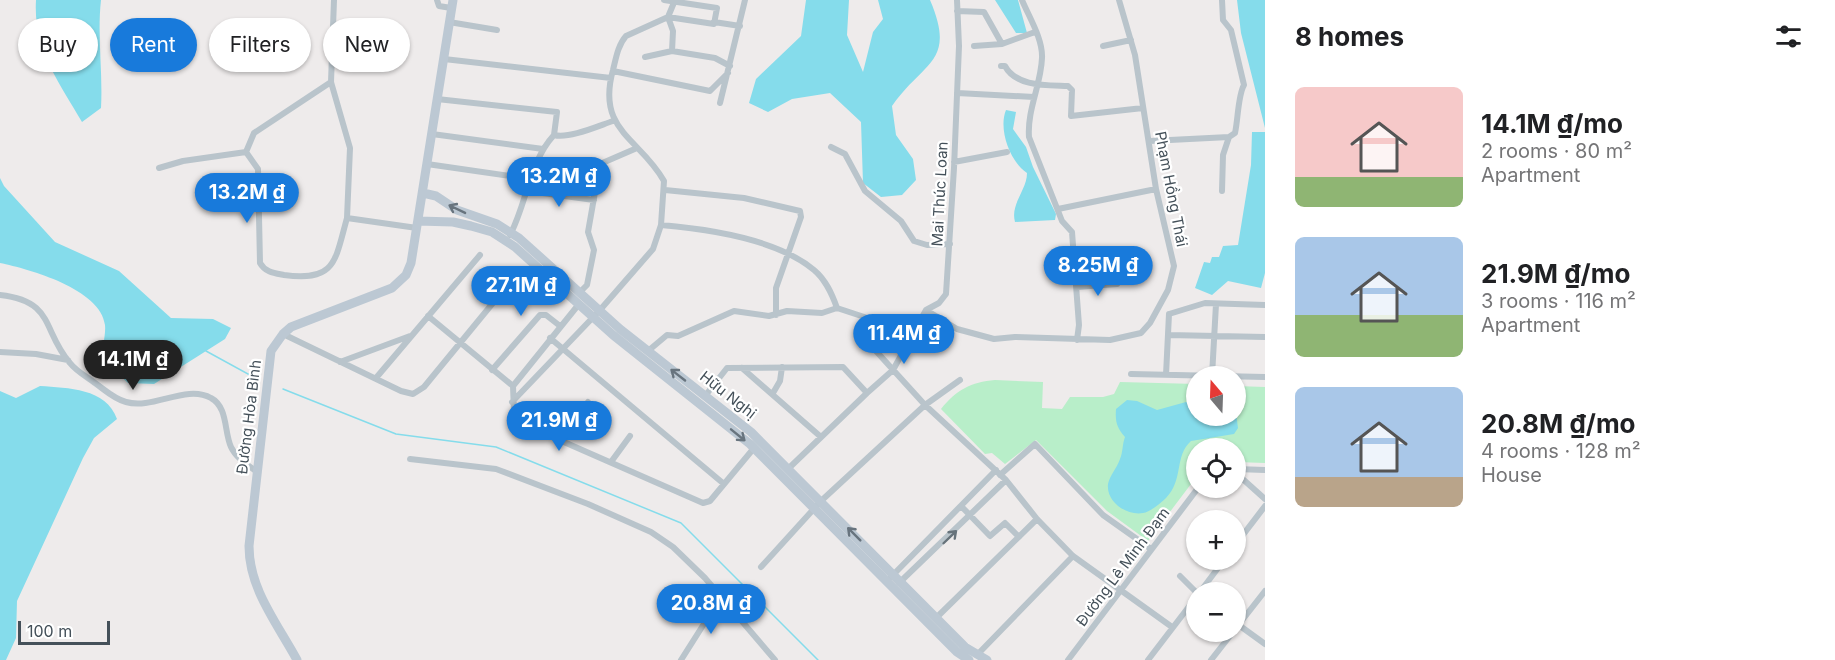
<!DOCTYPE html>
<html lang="en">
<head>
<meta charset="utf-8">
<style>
  body { margin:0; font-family:Inter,sans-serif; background:#f2f2f2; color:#202124; height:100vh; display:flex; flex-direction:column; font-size:22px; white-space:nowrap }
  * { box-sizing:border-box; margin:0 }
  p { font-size:20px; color:#757577 }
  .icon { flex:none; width:33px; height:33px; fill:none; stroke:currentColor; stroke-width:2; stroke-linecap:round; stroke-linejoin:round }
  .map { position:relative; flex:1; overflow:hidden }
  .sheet { display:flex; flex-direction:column; background:#fff; width:570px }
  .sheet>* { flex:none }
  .hud { position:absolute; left:18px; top:18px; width:570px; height:54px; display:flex; gap:12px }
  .needle { width:39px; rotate:341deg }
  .buttons { position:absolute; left:1186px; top:366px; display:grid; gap:12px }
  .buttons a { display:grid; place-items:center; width:60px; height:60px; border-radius:50%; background:#fff; box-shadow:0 2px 4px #0004; font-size:30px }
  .scale { position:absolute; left:18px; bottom:15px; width:92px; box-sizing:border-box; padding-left:6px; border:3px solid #445059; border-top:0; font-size:16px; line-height:21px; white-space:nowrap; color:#445059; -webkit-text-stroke:4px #fff; paint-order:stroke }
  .price { position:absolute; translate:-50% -51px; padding:0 14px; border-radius:21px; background:#187adb; color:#fff; font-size:20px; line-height:39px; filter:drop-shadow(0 2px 3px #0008) }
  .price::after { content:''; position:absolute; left:50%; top:36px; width:18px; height:14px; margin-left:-9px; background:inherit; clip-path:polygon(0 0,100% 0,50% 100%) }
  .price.active { background:#222; color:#fff }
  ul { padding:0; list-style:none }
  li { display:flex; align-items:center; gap:18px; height:150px; padding:0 30px }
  li span { display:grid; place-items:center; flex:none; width:168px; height:120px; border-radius:9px; color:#555 }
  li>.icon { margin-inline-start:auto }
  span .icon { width:72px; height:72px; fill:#fffc; stroke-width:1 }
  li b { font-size:26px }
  h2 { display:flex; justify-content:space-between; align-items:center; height:72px; padding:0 30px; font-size:26px }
  .pill { padding:0 21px; border-radius:27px; background:#fff; box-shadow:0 2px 4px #0004; font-size:21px; line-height:54px }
  .pill.active { background:#187adb; color:#fff }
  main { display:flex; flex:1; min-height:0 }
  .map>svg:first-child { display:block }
  .green { fill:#b8eec9 }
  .water { fill:#85dceb }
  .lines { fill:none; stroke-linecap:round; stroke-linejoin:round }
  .stream { stroke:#85dceb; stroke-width:1.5 }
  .minor { stroke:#b9c4cb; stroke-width:6 }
  .secondary { stroke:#bcc8d3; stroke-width:9 }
  .oneway { stroke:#68747e }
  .oneway2 { stroke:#67737b }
  .labels { text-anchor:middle; stroke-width:4.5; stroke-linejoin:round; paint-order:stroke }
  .street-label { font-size:15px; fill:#445059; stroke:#fff }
</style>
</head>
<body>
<main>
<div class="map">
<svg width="1265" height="660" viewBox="0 0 1265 660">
  <rect width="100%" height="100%" fill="#eeebeb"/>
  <path class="green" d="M995 380 1043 382 1042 408 1062 409 1070 397H1103L1114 394 1120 382 1197 384V416H1236V386L1265 387V463L1236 462V448H1197V476L1148 541 1107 511 1036 440 1005 464 992 453 985 454 941 409C956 390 971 382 995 380Z"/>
  <path class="water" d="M36 0H101C97 36 103 72 101 108L82 122C59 82 33 49 36 0Z
    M806 0H849L847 35 863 72 873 32 883 19 878 0H930C957 63 923 61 892 106L896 135 913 159 916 180 902 195 881 197 863 183 861 122 830 93 792 99 768 112 749 103 756 79 801 36Z
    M995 0H1018L1027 33H1016Z
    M1237 0H1265V128L1241 33Z
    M1006 110 1016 112 1013 129 1026 147 1033 167 1056 214 1055 220 1015 222C1010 204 1027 190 1027 173 1010 162 998 129 1006 110Z
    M1252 132H1265V273L1261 288 1228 281 1212 295 1195 288 1204 262 1210 263 1212 257H1219L1223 246 1238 245 1251 165Z
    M0 178 4 186 55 242 119 271 171 318 213 319 231 328 225 339 154 384 128 383 101 358C102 348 106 335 105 325 101 289 29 269 0 263Z
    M40 386C68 388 106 388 117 419L94 438 83 458 17 601 16 638 6 660H0V391L16 398Z
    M1127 400 1137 401 1157 410 1186 402H1197V416H1236V413L1238 428 1234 434 1191 441C1174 456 1184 480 1166 498 1160 504 1150 512 1143 513 1127 516 1106 502 1108 484 1110 475 1117 468 1120 459 1123 452 1122 445 1125 437 1117 428 1115 422 1116 409Z"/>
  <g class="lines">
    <path class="stream" d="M206 351 259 380
      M283 389 396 434 496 447 681 523 818 660"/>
    <path class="minor" d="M334 0 331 82 350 148 347 218 417 228
      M437 0 439 6 451 8
      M1022 0C1029 17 1043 39 1042 58 1041 85 1027 110 1029 137L1062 221 1072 232 1079 325 1077 340
      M957 11 984 12 1002 44 1035 32
      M449 22 497 30
      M714 22 740 26
      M974 46 1002 44
      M1103 46 1131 40
      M672 51 715 58 730 66
      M645 57 672 51 673 31 668 17 714 24 717 8 664 0
      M444 59 611 78
      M1001 66H1005C1016 87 1048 85 1068 86L1072 90 1071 116 1143 108
      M613 71 710 91 728 73
      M331 82 254 133 246 152 258 169 260 263C265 272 274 273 284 275 336 282 335 261 347 218
      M957 93 1034 97
      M437 99 557 112 554 135
      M720 103 745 0
      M432 134 543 149
      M1150 141 1229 137 1235 133C1238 120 1238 95 1244 85L1231 30 1223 20 1222 0
      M831 147 845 154 865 191 901 221 914 241 927 245 950 244
      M954 162 1007 152
      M427 164 531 179
      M159 168 183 161 246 152
      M665 190 744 198 800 211 801 217 776 288V315
      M528 191 594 200
      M1222 191 1223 155 1229 137
      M1058 209 1156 189
      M661 225C708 229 777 239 814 270 826 280 832 294 837 308L913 333
      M510 235C527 203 529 162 554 135 569 139 598 126 613 121
      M1077 287 1117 284
      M580 292 587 285 594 250 588 232 600 164 637 148
      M0 295C55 301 42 331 70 363 76 371 87 377 95 383 105 390 114 399 126 402 153 410 186 384 211 398 228 407 224 432 231 447 236 458 248 465 257 472
      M926 310 957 329 994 339 1015 337 1110 340 1141 333 1150 323 1168 290 1174 266 1156 189 1135 55 1119 0
      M1169 314 1205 303 1265 305
      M428 316 513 386 514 411 532 428 703 503 710 501 754 448
      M283 334 401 391 413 394 424 387 497 298
      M1168 335 1265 337
      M550 338 724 484
      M866 340 925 405 1006 480 1037 519 1073 556 1172 627
      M648 351 667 335 678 336 734 311 769 316 787 311 822 313 837 308
      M0 352 36 354 68 360
      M340 362 410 336
      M742 368 821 437
      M492 370 540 315H546L560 326
      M1131 374 1265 377
      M1166 375 1169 314
      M1212 376 1216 304
      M376 378 480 255
      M513 386 579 304
      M773 393 780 381 782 367
      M867 393 893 370 926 310 939 303 946 294 954 168 959 46 957 0
      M705 396 727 368 843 367 867 393 789 468
      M512 402 600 310 653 249 661 225 664 181C640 138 596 131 613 70 616 58 618 45 626 36L668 17 675 0
      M559 439 588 402
      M410 459 496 469 588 504 651 532 673 547 705 578 775 660
      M611 462 630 436
      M1236 469 1265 470
      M1236 473 1265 499
      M1000 475 1035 444 1103 515 1151 549
      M961 506 990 536 1005 523 1019 537
      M1236 544 1265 506
      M761 567 821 501 925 405 960 380
      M1180 576 1197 593
      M891 577 996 470
      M899 583 1006 480
      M1200 592 1224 560
      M936 618 1037 519
      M1236 623 1265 644
      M1236 628 1265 591
      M977 655 1073 556
      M681 660 721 597
      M1068 660 1198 488
      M1148 660 1197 596
      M1211 660 1233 632"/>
    <path class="secondary" d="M423 193 436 196 457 210 497 224 519 238 620 329 751 432 965 647 987 660
      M418 221 453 222 471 226 492 232 515 247 613 335 750 444 957 652 969 660
      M297 660C277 623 249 589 249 546L271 351 283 334 291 327 392 288 406 275 411 263 453 0"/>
  </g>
  <defs><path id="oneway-shaft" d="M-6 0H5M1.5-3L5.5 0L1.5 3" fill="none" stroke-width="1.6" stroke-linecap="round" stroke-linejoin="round" transform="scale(1.5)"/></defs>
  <g class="oneway">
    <use href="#oneway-shaft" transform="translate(457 209) rotate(-154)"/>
    <use href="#oneway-shaft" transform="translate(678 375) rotate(-142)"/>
    <use href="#oneway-shaft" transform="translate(738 435) rotate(39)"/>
    <use href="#oneway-shaft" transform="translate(854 534) rotate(-135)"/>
  </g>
  <use class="oneway2" href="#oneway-shaft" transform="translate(950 537) rotate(-44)"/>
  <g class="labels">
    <g class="street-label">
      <text transform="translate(1171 189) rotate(79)" y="5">Phạm Hồng Thái</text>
      <text transform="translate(940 194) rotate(-87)" y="5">Mai Thúc Loan</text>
      <text transform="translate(728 395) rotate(38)" y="5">Hữu Nghị</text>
      <text transform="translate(249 417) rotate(-83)" y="5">Đường Hòa Bình</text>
      <text transform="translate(1123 567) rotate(-53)" y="5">Đường Lê Minh Đạm</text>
    </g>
  </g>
</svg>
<div class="buttons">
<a><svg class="needle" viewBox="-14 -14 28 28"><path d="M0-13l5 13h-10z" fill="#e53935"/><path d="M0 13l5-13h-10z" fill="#757577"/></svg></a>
<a><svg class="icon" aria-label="locate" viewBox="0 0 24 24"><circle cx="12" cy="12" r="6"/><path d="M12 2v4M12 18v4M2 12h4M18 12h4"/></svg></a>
<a>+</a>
<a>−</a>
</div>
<div class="scale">100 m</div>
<b class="price" style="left:559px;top:208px">13.2M ₫</b>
<b class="price" style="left:247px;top:224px">13.2M ₫</b>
<b class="price" style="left:1098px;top:297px">8.25M ₫</b>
<b class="price" style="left:521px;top:317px">27.1M ₫</b>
<b class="price" style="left:904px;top:365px">11.4M ₫</b>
<b class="price active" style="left:133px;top:391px">14.1M ₫</b>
<b class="price" style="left:559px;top:452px">21.9M ₫</b>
<b class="price" style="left:711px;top:635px">20.8M ₫</b>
<div class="hud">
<a class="pill">Buy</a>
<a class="pill active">Rent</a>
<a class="pill">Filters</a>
<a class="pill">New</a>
</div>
</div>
<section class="sheet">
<h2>8 homes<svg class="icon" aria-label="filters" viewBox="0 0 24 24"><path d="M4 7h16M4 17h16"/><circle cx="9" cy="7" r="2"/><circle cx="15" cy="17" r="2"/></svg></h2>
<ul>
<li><span style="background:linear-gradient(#f6c9c9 75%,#8fb573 0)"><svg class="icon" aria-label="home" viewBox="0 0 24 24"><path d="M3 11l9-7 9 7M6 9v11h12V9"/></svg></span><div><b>14.1M ₫/mo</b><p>2 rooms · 80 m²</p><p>Apartment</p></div></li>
<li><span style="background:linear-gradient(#a9c7e8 65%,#8fb573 0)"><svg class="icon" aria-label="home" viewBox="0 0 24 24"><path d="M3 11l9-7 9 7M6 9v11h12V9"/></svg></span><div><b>21.9M ₫/mo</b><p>3 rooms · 116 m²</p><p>Apartment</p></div></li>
<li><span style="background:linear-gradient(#a9c7e8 75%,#b9a48a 0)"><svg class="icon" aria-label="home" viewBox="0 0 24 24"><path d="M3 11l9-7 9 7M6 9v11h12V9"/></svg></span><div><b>20.8M ₫/mo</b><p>4 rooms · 128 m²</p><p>House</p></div></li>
</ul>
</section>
</main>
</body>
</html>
